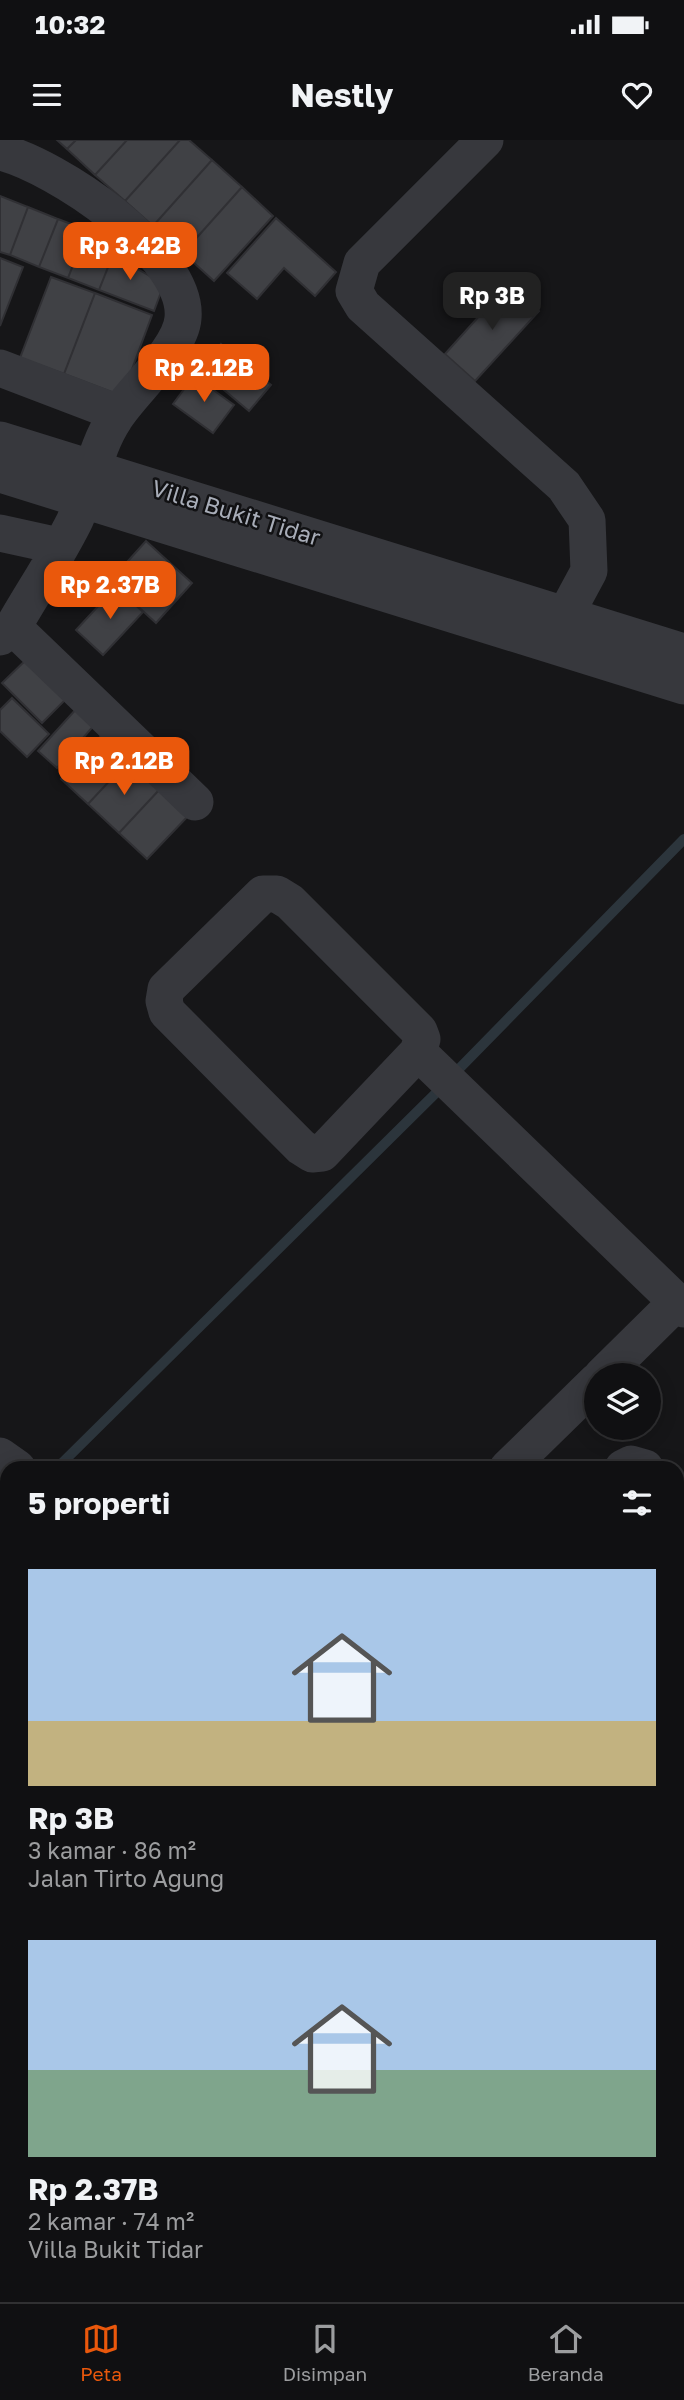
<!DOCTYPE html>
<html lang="id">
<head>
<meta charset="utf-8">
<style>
  body { margin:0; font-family:"Golos Text",sans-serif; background:#19191b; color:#f1f3f6; height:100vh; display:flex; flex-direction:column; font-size:26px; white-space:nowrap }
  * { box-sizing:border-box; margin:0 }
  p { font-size:23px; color:#9c9d9f }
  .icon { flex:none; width:38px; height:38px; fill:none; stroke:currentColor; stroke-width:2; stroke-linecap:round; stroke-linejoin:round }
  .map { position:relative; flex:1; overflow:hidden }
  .side { position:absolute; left:0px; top:1321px; width:684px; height:842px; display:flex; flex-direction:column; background:#101012; border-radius:21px 21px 0 0; box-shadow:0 4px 18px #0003,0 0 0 2px #303032 }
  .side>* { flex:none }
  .fabs { position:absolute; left:584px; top:1223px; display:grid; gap:14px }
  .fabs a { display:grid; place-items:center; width:77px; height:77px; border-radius:50%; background:#101012; box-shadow:0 4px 18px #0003,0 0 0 2px #303032; font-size:35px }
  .price { position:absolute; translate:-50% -60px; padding:0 16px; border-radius:14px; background:#ea580c; color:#fff; font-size:23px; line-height:46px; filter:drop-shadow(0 2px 4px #0008) }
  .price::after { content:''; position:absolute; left:50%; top:42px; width:21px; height:16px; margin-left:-10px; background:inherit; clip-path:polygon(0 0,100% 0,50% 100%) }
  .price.current { background:#222; color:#fff }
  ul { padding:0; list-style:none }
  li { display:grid; align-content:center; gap:14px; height:371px; padding:0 28px }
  li span { display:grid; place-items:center; height:217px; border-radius:0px; color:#555 }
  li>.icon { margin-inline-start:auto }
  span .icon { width:126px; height:126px; fill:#fffc; stroke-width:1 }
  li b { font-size:30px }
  h2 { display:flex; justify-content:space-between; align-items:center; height:84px; padding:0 28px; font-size:30px }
  .status { display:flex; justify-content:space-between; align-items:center; height:49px; padding:0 35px; background:#101012; direction:ltr }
  .status svg { height:19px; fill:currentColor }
  header { display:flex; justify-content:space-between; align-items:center; height:91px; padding:0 28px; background:#101012; font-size:32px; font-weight:700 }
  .menu { display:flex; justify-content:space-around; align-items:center; height:98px; border-top:2px solid #303032; background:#101012; font-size:19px; color:#9c9d9f }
  .menu a { display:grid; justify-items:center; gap:4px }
  .menu .current { color:#ea580c }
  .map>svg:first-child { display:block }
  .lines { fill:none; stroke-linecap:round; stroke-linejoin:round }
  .stream { stroke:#2c353c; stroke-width:10 }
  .building { fill:#404145; stroke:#303034; stroke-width:2 }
  .street { stroke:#37383d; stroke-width:37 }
  .secondary { stroke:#45474d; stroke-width:38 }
  .labels { text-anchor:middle; stroke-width:5; stroke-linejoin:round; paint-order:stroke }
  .street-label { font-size:23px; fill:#a8adb8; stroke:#111113 }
</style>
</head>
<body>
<div class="status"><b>10:32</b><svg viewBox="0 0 49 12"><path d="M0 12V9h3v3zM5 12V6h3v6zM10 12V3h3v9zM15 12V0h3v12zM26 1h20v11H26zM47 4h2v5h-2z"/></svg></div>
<header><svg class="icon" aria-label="menu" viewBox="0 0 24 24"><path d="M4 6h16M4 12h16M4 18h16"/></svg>Nestly<svg class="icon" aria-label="heart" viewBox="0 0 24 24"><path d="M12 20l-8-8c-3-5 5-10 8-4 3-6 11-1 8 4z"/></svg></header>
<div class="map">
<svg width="684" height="2162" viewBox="0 0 684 2162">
  <rect width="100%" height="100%" fill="#161618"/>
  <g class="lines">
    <path class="stream" d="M452 936 684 699
      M57 1328 442 947
      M0 1395 7 1387"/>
  </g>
  <path class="building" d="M57 0H76L67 9Z
    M76 0H127L95 35 67 9Z
    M127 0H180L125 61 95 35Z
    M180 0H189L212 20 153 86 125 61Z
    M212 20 242 47 183 113 153 86Z
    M242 47 273 76 214 141 183 113Z
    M0 56 28 67 10 115 0 112Z
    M28 67 58 79 39 127 10 115Z
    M276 78 336 132 315 156 284 128 257 159 227 133Z
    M58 79 87 90 68 138 39 127Z
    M87 90 118 102 99 150 68 138Z
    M118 102 134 127 164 144 154 171 99 150Z
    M0 118 23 127 0 186Z
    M51 137 95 153 64 234 20 218Z
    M508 144 539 171 475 241 445 214Z
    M95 153 152 175 122 256 64 234Z
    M221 204 271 245 249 271 199 229Z
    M194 236 234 265 213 293 173 264Z
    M146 401 192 443 156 483 110 441Z
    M116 447 143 472 103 515 76 490Z
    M29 517 69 556 42 583 2 543Z
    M12 558 49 594 27 617 0 591V570Z
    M78 567 96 583 57 628 38 611Z
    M102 595 129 620 88 664 61 639Z
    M129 620 160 649 119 693 88 664Z
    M160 649 189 675 147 719 119 693Z
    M123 2156H179L173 2162H129Z"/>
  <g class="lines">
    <path class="street" d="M485 0 362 123 354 151 363 166 564 346 587 380 589 431 554 496
      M0 12C55 25 189 114 183 178 181 209 132 251 115 278 94 309 90 349 74 382 56 418 33 452 13 487L0 497
      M0 228 118 273
      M0 300 684 512
      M0 334 684 546
      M0 393 59 406
      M13 487 195 662
      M263 754H277L290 762 419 891 422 899 418 912 322 1013 312 1014 301 1007 167 872 164 861 166 849Z
      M418 912 684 1169
      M602 1236 677 1162
      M0 1316 17 1328
      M508 1328 597 1241
      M623 1328 631 1324 645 1328
      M677 1359 684 1365
      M677 1472 684 1466
      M677 1682 684 1675
      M677 1826 684 1833
      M0 1869 7 1876
      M677 2057 684 2064
      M564 2156 570 2162"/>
    <path class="secondary" d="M677 1735 684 1728
      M236 2162 242 2156"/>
  </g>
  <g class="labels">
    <g class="street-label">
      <text transform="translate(236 373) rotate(17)" y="8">Villa Bukit Tidar</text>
    </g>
  </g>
</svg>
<div class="fabs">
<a><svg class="icon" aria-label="layers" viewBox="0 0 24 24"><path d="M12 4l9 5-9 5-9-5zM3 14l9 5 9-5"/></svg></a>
</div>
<b class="price" style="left:130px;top:142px">Rp 3.42B</b>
<b class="price current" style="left:492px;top:192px">Rp 3B</b>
<b class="price" style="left:204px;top:264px">Rp 2.12B</b>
<b class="price" style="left:110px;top:481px">Rp 2.37B</b>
<b class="price" style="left:124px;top:657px">Rp 2.12B</b>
<section class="side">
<h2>5 properti<svg class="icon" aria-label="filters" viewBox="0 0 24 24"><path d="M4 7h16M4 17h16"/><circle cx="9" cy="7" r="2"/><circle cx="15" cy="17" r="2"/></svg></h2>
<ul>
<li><span style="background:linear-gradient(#a9c7e8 70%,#c2b280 0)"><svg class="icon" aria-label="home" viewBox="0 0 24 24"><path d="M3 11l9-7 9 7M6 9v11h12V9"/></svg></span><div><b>Rp 3B</b><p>3 kamar · 86 m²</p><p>Jalan Tirto Agung</p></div></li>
<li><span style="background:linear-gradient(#a9c7e8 60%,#7fa58c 0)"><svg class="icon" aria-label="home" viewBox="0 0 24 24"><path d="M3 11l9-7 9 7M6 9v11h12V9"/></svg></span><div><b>Rp 2.37B</b><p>2 kamar · 74 m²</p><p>Villa Bukit Tidar</p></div></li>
</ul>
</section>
</div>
<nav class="menu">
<a class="current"><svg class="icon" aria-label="map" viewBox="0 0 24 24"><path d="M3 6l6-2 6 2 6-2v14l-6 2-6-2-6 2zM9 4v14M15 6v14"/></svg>Peta</a>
<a><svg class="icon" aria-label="saved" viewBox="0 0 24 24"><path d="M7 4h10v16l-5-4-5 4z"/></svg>Disimpan</a>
<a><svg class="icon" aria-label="home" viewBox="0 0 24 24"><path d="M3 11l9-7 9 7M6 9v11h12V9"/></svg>Beranda</a>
</nav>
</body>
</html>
